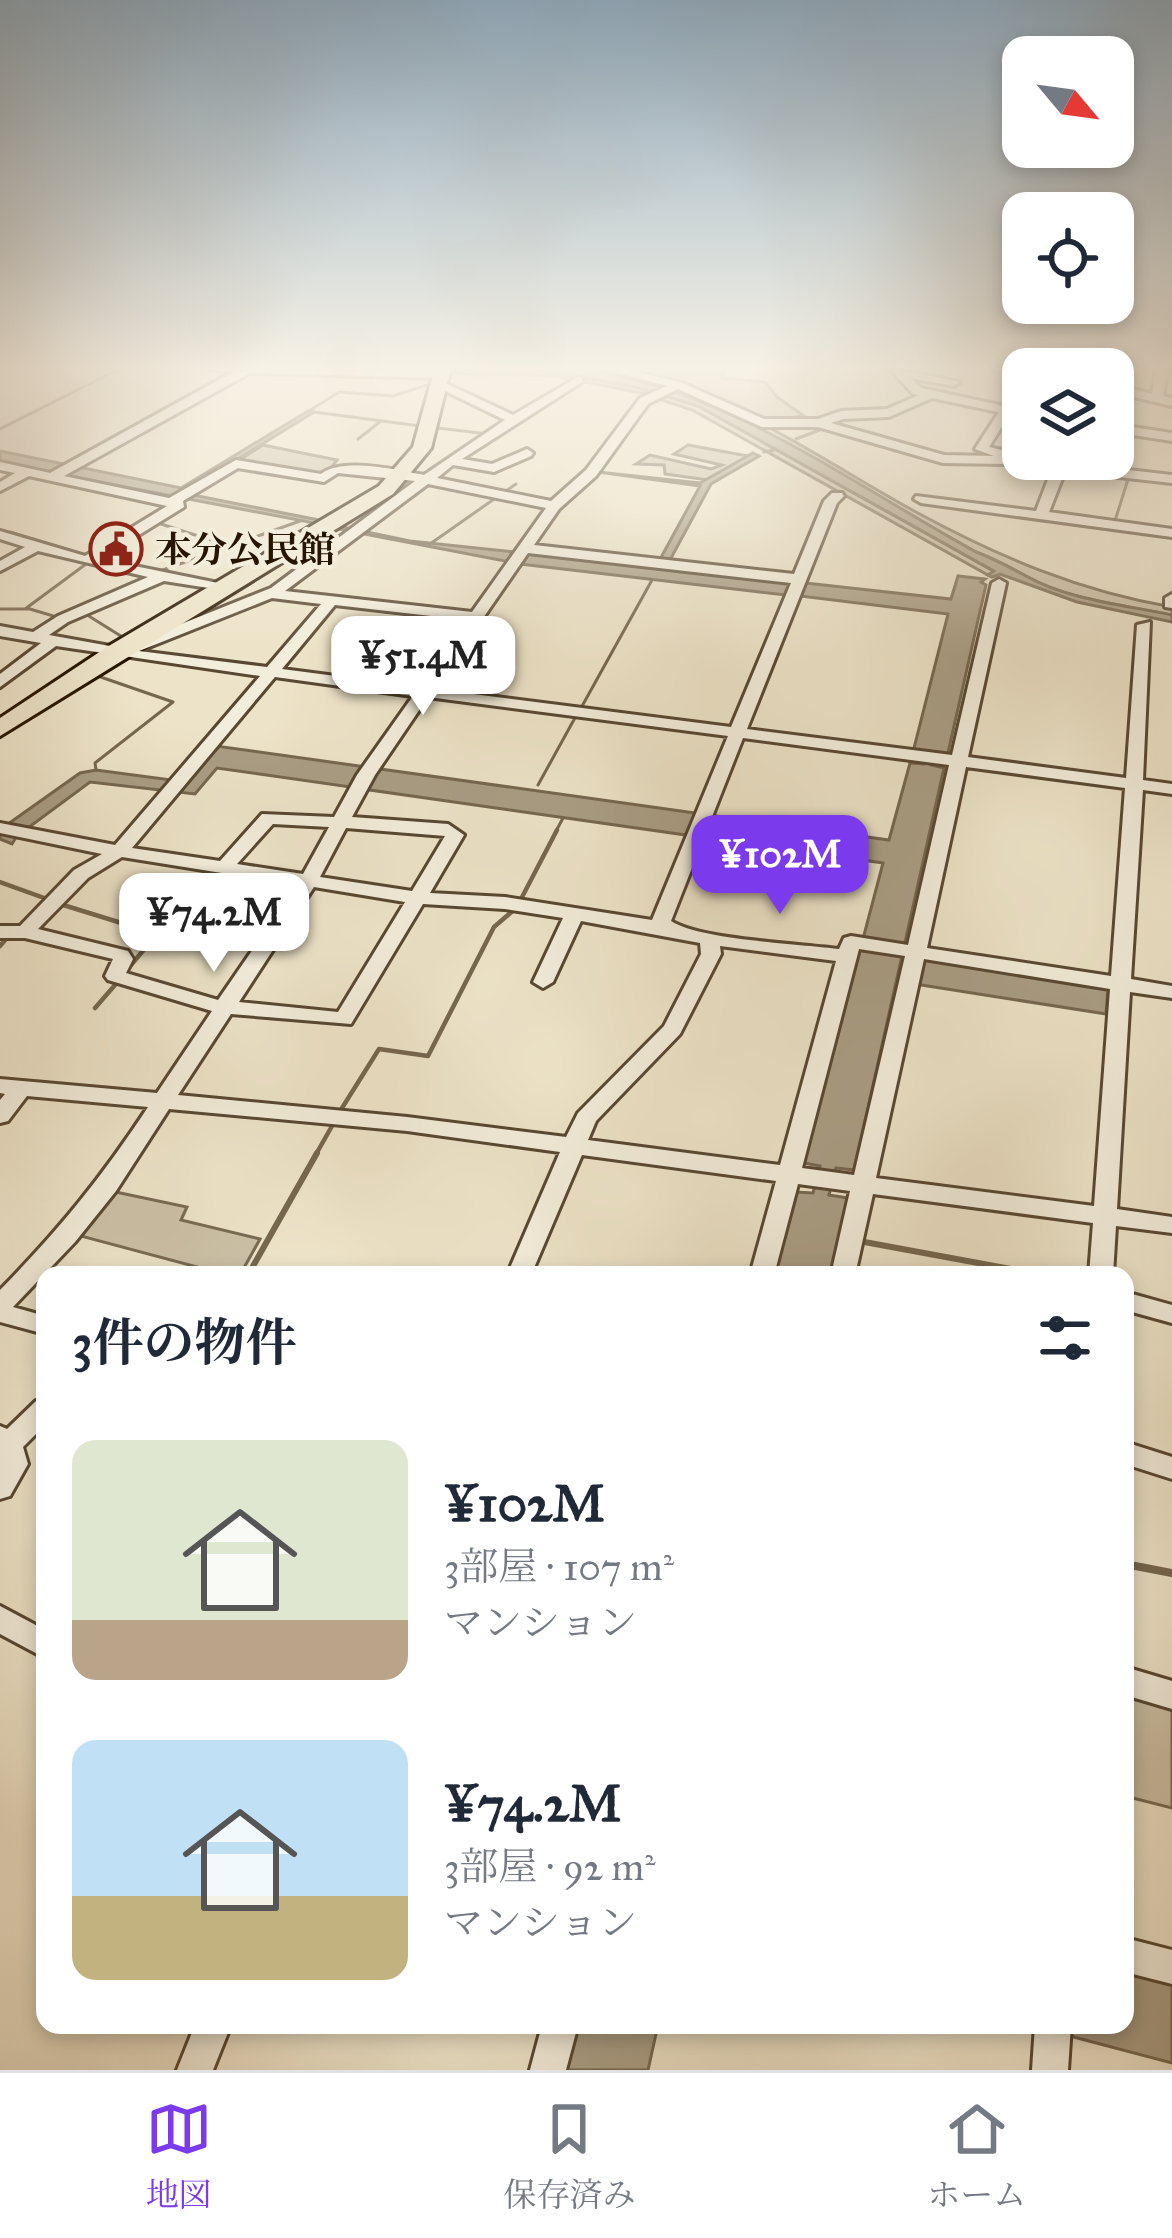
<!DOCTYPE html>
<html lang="ja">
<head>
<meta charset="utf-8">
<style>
  body { margin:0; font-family:"IM FELL Great Primer","Noto Serif JP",serif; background:#f6f6f7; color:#1f2937; height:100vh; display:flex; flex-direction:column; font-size:45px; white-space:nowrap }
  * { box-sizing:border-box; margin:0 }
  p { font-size:39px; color:#747a83 }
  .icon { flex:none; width:66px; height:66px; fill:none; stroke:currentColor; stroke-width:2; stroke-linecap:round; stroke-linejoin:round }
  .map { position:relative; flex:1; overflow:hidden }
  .drawer { position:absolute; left:36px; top:1266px; width:1098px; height:768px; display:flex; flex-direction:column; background:#fff; border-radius:24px; box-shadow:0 6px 18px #0003 }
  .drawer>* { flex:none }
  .needle { width:78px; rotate:119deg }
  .tools { position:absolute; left:1002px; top:36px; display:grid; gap:24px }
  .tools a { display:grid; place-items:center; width:132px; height:132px; border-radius:24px; background:#fff; box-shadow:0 6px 18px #0003; font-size:60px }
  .price { position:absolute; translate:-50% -102px; padding:0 27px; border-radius:24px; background:#fff; color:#222; font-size:39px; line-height:78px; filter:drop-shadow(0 3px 6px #0008) }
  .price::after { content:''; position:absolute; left:50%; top:72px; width:36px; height:27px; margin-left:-18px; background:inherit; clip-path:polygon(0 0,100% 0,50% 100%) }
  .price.on { background:#7c3aed; color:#fff }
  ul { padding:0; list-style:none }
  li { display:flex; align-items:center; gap:36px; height:300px; padding:0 36px }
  li span { display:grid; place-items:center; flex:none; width:336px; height:240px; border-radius:24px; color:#555 }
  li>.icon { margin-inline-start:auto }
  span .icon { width:144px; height:144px; fill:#fffc; stroke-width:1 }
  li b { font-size:51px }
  h2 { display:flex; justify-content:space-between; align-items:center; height:144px; padding:0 36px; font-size:51px }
  .dock { display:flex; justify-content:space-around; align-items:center; height:168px; border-top:3px solid #e0e1e3; background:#fff; font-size:33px; color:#747a83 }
  .dock a { display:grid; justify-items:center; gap:6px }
  .dock .on { color:#7c3aed }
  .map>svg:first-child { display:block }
  .green { fill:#cbc0a6; stroke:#786a53; stroke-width:3 }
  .water { fill:#a99d84; stroke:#75674f; stroke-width:3 }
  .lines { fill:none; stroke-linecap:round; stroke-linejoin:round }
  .stream-far3 { stroke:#75674f; stroke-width:3 }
  .stream-far2 { stroke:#75674f; stroke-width:4.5 }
  .stream-far1 { stroke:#75674f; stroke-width:6 }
  .stream { stroke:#75674f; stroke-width:8 }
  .minor-casing { stroke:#584832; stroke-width:6 }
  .highway-casing { stroke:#261500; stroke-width:6 }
  .minor { fill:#f3eddb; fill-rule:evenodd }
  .highway { fill:#ede3c8; fill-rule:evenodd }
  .labels { text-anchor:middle; stroke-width:9; stroke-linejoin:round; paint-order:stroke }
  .far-poi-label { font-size:36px; font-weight:bold; fill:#261500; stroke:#f3eddb; text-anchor:start }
</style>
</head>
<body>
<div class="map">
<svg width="1172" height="2070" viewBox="0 0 1172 2070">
  <rect width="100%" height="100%" fill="#ede3c8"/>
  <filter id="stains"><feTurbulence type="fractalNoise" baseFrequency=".00167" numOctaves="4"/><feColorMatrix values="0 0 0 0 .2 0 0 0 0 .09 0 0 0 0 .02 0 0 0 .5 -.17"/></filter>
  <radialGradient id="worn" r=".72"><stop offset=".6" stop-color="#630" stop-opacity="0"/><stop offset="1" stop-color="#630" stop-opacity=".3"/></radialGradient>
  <path class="green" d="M250 368 545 371 635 387 698 406 995 572 988 575 692 410 641 393 555 376Z
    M571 368C697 368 810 454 916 512 999 557 1079 591 1172 607V615C1125 605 1068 600 1026 576 1009 567 995 559 976 552 846 481 721 389 571 368Z
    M617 368H725L721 378 765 382 777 397 804 416 766 421 686 384Z
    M263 445 337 460 325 476 238 461Z
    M688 445 748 456 708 480 665 474 664 465 636 464 650 455 711 469 722 465 674 454Z
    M111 1191 187 1207 181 1220 260 1239 240 1275H227L77 1235Z
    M1125 1688 1172 1702V1808L1125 1796Z"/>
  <path class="water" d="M317 368C399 368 495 360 575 369 722 385 850 483 976 552 995 559 1009 567 1026 576 1068 600 1125 605 1172 615V622L1077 602 1000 574 992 577 988 575 994 571 698 406 635 387 545 371Z
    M308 411 314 412 183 493 324 521 319 524 0 463V451L181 488Z
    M753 453 759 456 711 484 669 562 659 561 700 486 598 472 700 483Z
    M338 526 410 541 790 581 789 587 802 588 806 583 951 599 958 576 985 579 981 582 986 585 947 757 934 755 931 765 944 768 854 1170 836 1168 829 1195 848 1198 830 1275H775L796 1192 813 1193 820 1166 804 1163 883 863 708 838 711 829 690 826 686 835 363 789 357 779 350 787 217 768 195 794 90 782 17 836 12 844 0 839V832L14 826 8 824 80 773 96 770 171 780 216 746 695 813 692 822 712 825 716 816 889 840 910 763 924 764 926 754 913 752 948 614 800 596 801 591 788 589 785 595 520 564 333 528Z
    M921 958 1108 987 1106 1014 915 984Z
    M1125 1972 1172 1984V2063L1070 2036V2025H1125Z
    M578 2025H658L648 2070H567Z"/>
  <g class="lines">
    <path class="stream-far3" d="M309 411 339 392 393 396 427 385
      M314 412 420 426
      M438 428 488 434
      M0 429 121 368
      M358 439 381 421
      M796 439 825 428
      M764 452 774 450
      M503 493 516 484
      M158 523 226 545
      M1114 524 1129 476
      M10 532 89 556
      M430 544 497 497
      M134 566 160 571 300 521
      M0 609H30L60 618
      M25 609 86 564
      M84 613 124 638
      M92 674 173 702 95 763 96 770
      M581 708 652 580
      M538 785 576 716
      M555 833 563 818"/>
    <path class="stream-far2" d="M0 882 47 899
      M520 901 557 830
      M60 904 157 934 126 971
      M0 946 6 939
      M95 1008 115 985
      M342 1108 379 1049 428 1056 494 927 515 909
      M315 1156 332 1126"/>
    <path class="stream-far1" d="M859 1241 1043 1275
      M248 1275 317 1153"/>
    <path class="stream" d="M1125 1564 1172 1573"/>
    <g class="minor-casing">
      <path id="minor" d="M204 368 442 372 448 375 442 378 250 373 64 476 169 498 236 460 321 474C342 457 398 470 424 475L505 420 437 387V383H445L513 415 578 377 582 378V382L462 459 492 464 527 449 533 453 531 456 494 472 453 465 437 478 551 501 586 470 640 398 667 386 599 368H621L682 383 764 419H818L841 411 887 409 919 395 913 394 889 368 960 382 954 386 911 378 921 388 1023 410V418L1009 415 989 447 1006 451 1007 456 1172 475V483L1065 471 1049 512 1172 529V537L921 503 914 499 916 496 1036 511 1052 469 1006 464 943 463 818 427H762L678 389 648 404 596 476 559 509 534 545 794 574 824 501 832 493H842L844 496 837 503 747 729 952 755 992 583 999 579 1006 583 968 757 1126 778 1137 625 1150 622 1143 780 1172 784V794L1143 790 1131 979 1172 986V998L1130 992 1117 1209 1172 1217V1233L1116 1226 1113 1275H1089L1093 1223 873 1194 855 1275H831L850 1191 798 1184 774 1275H750L776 1181 582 1155 531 1275H507L560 1152 407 1131 169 1109 116 1191 75 1242 13 1307 45 1316V1334L0 1322V1290C59 1230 102 1177 148 1107L27 1096 8 1121 0 1123V1100L5 1094 0 1093V1079L157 1093 212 1011 108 980 105 976 113 959 25 938H0V926H20L74 870 102 854 0 833V823L115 845 260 676 56 646 0 687V674L41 643 0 636V626L33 632 58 616 148 577 38 551 0 571V561L25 547 0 539V531L85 556 167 506 29 476 0 491V482L15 473 0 470V462L50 473 233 372ZM932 398 999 412 975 449 994 456 944 455 831 423 843 419 889 417ZM238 468 324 482 338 473 415 481 271 588 121 648 49 635 68 622 164 581 228 591 230 588 223 584 100 559 184 507 183 501ZM428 484 546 508 472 612 285 591ZM528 553 791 583 731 727 434 689ZM272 598 321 604 267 667 139 651ZM335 605 466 620 420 687 282 669ZM275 677 413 696 357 775 334 817 262 814 220 861 132 848ZM428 697 728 736 652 920 505 897 430 893 464 835 448 824 352 817 375 775ZM743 738 949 765 908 945 851 936 844 938 839 949C801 944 700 940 671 921ZM966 767 1125 788 1111 976 927 948ZM273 824 329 827 303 874 237 864ZM346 828 445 836 412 891 320 877ZM122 857 297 885 218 1000 126 973 133 959 128 951 38 929 88 878ZM314 887 405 902 338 1012 239 1002ZM423 904 505 909 563 918 533 982 543 988 553 982 581 921 700 943 701 954 664 1026 578 1113 566 1137 407 1117 178 1095 231 1014 351 1024ZM720 946 836 961 780 1165 588 1140 596 1121 680 1034 721 954ZM859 949 905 956 854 1175 802 1168ZM924 959 1110 989 1094 1206 876 1178Z
        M996 368 1023 370V376L997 370Z
        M1156 368H1168L1163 396 1172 398V406L1113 392V384L1152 394Z
        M1113 424 1172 433V441L1113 432Z
        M1172 594V608L1165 607V598Z
        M1125 1292 1172 1305V1323L1125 1310Z
        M45 1398V1425L23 1447 28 1464 10 1496 0 1499V1426L7 1429 36 1401Z
        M1125 1442 1172 1457V1479L1125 1464Z
        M0 1606 45 1630V1658L0 1634Z
        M1125 1667 1172 1681V1709L1125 1695Z
        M1125 1938 1172 1950V1984L1125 1972Z
        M195 2025H231L213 2070H177Z
        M542 2025H578L566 2070H530Z
        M1035 2025H1071L1068 2070H1032Z"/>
    </g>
    <g class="highway-casing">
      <path id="highway" d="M435 368H451L431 448 393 494 0 736V718L107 647 379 486 413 447Z"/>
    </g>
    <use href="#minor" class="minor"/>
    <use href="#highway" class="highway"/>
  </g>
  <linearGradient id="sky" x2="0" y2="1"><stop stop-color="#8fabc0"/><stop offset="0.56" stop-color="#f7f2e6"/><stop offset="1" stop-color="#f7f2e6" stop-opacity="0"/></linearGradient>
  <rect width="1172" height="658" fill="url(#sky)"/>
  <defs>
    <g id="civic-ring" transform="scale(2.7)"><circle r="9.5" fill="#f3eddb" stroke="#8f2418" stroke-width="1.5"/><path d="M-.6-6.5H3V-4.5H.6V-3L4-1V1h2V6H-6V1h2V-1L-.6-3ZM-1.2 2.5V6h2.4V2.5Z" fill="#8f2418"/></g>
  </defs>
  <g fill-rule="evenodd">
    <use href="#civic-ring" x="116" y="549"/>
  </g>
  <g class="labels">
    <g class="far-poi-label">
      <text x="155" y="562">本分公民館</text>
    </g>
  </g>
  <rect width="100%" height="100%" filter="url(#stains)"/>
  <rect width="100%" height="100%" fill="url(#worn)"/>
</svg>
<div class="tools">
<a><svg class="needle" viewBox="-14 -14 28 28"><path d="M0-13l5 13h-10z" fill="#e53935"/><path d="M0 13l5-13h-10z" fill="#747a83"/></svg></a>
<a><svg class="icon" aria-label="locate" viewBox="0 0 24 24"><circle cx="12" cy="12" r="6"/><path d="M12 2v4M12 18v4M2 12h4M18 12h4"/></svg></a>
<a><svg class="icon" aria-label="layers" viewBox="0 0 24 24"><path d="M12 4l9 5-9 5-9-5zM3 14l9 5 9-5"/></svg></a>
</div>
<b class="price" style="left:423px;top:718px">¥51.4M</b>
<b class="price on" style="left:780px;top:917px">¥102M</b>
<b class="price" style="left:214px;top:975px">¥74.2M</b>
<section class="drawer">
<h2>3件の物件<svg class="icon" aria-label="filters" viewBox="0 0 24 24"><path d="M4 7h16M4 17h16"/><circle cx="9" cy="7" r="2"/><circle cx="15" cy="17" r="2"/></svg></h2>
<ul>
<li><span style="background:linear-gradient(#dfe7d0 75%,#b9a48a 0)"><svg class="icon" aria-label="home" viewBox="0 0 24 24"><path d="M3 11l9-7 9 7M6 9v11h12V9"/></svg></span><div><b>¥102M</b><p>3部屋 · 107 m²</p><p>マンション</p></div></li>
<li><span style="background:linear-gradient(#bfe0f5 65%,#c2b280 0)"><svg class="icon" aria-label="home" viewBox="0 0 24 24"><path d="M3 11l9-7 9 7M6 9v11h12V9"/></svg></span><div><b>¥74.2M</b><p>3部屋 · 92 m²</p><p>マンション</p></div></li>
</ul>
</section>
</div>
<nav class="dock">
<a class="on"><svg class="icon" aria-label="map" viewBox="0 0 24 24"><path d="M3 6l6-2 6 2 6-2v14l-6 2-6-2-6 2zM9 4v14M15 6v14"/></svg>地図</a>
<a><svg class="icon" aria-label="saved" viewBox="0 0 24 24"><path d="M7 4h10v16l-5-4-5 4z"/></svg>保存済み</a>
<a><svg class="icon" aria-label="home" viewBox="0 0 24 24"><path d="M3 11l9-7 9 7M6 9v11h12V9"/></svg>ホーム</a>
</nav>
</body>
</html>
